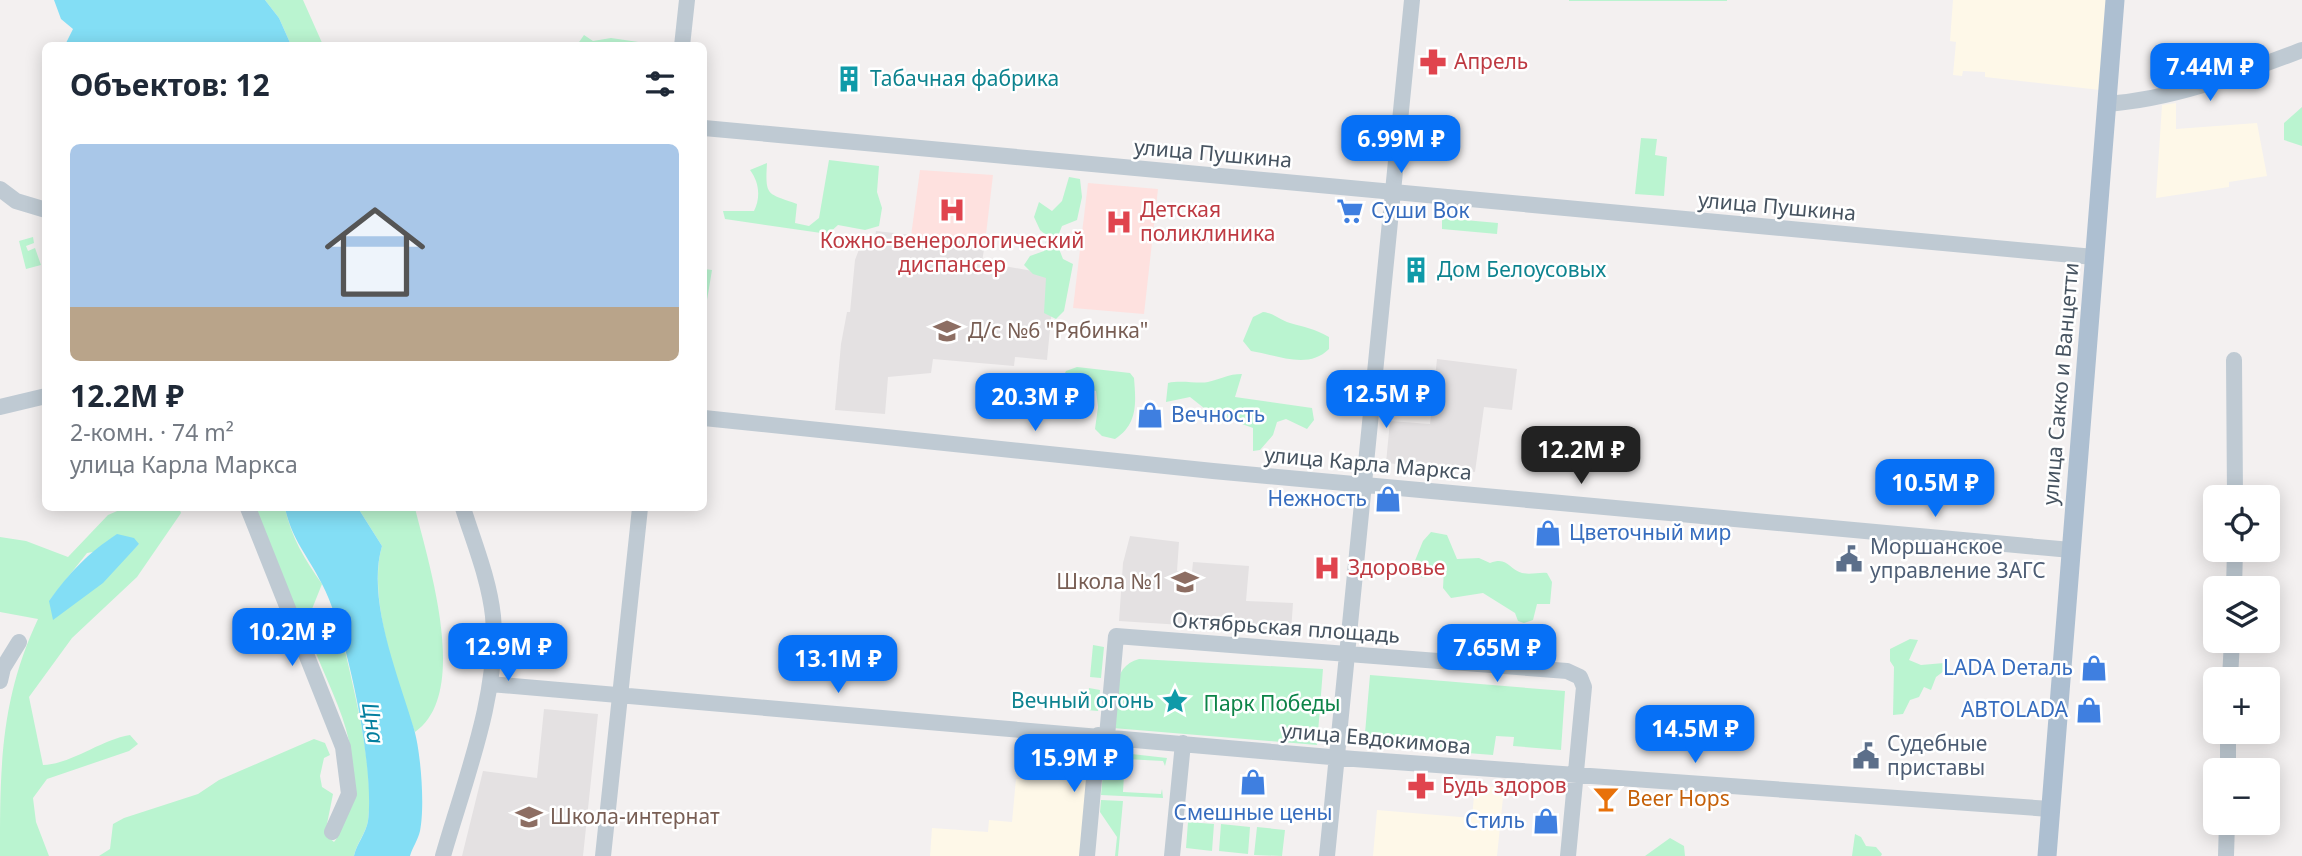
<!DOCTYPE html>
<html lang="ru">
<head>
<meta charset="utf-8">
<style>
  body { margin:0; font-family:"Noto Sans",sans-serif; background:#f6f6f7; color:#1f2937; height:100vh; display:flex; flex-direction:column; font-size:26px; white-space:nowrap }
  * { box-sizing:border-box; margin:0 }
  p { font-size:23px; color:#747a83 }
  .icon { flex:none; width:38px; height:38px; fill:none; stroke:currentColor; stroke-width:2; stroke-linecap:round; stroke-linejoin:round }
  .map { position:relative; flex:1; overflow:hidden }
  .details { position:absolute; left:42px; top:42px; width:665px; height:469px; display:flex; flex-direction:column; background:#fff; border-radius:10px; box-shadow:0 4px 18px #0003 }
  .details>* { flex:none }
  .tools { position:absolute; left:2203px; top:485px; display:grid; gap:14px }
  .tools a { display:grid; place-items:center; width:77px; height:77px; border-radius:10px; background:#fff; box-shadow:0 4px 18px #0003; font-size:35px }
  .price { position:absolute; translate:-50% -60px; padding:0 16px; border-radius:14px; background:#0670f6; color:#fff; font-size:23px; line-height:46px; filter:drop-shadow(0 2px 4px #0008) }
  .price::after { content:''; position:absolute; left:50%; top:42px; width:21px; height:16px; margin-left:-10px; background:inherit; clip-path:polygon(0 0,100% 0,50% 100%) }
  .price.current { background:#222; color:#fff }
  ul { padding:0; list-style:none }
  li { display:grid; align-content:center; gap:14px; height:371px; padding:0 28px }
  li span { display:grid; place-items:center; height:217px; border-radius:10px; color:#555 }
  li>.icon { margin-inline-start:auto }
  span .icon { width:126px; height:126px; fill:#fffc; stroke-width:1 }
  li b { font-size:30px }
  h2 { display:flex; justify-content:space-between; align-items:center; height:84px; padding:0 28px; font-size:30px }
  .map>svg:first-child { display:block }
  .commercial { fill:#fef8e8 }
  .education { fill:#e4e1e2 }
  .medical { fill:#fee1df }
  .green { fill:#baf4d0; fill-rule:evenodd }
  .water { fill:#83def5 }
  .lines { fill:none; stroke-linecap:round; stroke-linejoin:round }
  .minor { stroke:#bfcad3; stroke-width:16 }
  .major { stroke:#adbfd1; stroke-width:19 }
  .labels { text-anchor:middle; stroke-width:5; stroke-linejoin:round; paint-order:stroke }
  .health-label { font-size:21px; fill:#be3a42; stroke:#fff; text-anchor:start }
  .culture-label { font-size:21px; fill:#0d838f; stroke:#fff; text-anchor:start }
  .street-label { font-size:21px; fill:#465360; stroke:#fff }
  .shop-label { font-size:21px; fill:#366cbe; stroke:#fff; text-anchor:end }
  .education-label { font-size:21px; fill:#785e54; stroke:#fff; text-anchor:start }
  .service-label { font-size:21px; fill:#4e5e75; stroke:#fff; text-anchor:start }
  .park-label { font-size:21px; fill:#0d8448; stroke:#fff }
  .food-label { font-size:21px; fill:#c56008; stroke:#fff; text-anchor:start }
  .water-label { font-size:23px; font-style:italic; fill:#037f9f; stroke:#fff }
</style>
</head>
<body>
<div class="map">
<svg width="2302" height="856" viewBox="0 0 2302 856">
  <rect width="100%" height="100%" fill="#f3f0f0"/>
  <path class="commercial" d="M1953 0H2107L2100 90 1985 77V72L1963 71 1962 76 1953 75 1956 42 1950 41Z
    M2176 103V129L2257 123 2267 176 2229 182V187L2156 198 2162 105Z
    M1061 739 1089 744 1091 747 1080 856H930L932 828 988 832 989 820 1012 822 1016 779 1065 780 1066 767 1058 766Z
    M1475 785 1504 788 1497 856H1373L1377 810 1472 818Z"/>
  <path class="education" d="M876 231 985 243 982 262 1049 274 1054 288 1047 360 1015 357 1014 366 933 359 931 373 888 377 885 414 835 410 841 344 847 312H850L855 260 861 244 874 245Z
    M1437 359 1517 369 1512 410 1484 407 1475 472 1386 463 1390 421 1430 424Z
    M1130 536 1179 542 1177 571 1192 572 1193 562 1249 566 1246 601 1293 603 1291 632 1119 621 1123 563Z
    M544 709 598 714 583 856H462L483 771 537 778Z"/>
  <path class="medical" d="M920 170 993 175 985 243 911 236Z
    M1088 183 1158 189 1144 314 1073 308Z"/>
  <path class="green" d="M265 0H303L323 45H291L279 18Z
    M1727 0V1H1569V0Z
    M584 35 593 41 611 38 659 45H577Z
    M2302 107V146L2284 140V123Z
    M1641 138 1657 139 1655 155 1667 157 1664 196 1635 194Z
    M829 160 879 166 877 192 882 208 879 226 865 230 838 225 828 234 725 219 723 211H754C761 197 759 182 750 170L767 163C765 197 767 193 797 204L795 223 809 226 819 218Z
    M1069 177 1080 179 1082 197 1077 220 1062 226 1056 241 1063 259 1073 264 1064 311 1056 319 1044 313 1046 278 1033 274 1024 265 1030 256 1044 251 1047 236 1040 230 1034 217 1039 202 1052 211 1062 201Z
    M1442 218 1498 223 1497 234 1442 229Z
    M33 237 34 243 26 246 28 251 35 248 41 265 26 269 19 241Z
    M704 269 712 270 707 300H704Z
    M1263 312C1274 313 1279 320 1290 323 1304 327 1315 329 1329 337V349C1308 370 1278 355 1251 351L1243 341 1253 317Z
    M1077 367 1130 373 1134 378C1136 403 1138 424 1115 439L1102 436 1095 429 1098 407 1096 391 1060 383 1066 371Z
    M1242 374 1235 397 1312 408 1314 420 1307 429 1286 419 1277 422 1273 435 1260 450 1253 451V428L1209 412 1190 397 1166 402 1168 383C1181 380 1199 384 1208 382 1221 379 1228 374 1242 374Z
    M124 508H179L181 513 137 577 72 638 29 697 43 765C72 764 100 740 130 735L138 744 129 751 47 779 33 798 36 822 49 856H0C0 768 0 700 38 619L0 612V537L26 541 68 557 108 515ZM139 544 121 561 49 601 87 553Z
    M255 508H285C291 537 305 560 322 584L312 609 296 617Z
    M358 508H415C428 562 471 693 415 732 397 682 367 597 382 546Z
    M1431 532 1447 535 1457 559 1479 558 1490 563C1508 556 1508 569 1522 573 1531 575 1539 572 1547 573L1552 582 1550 604H1537L1533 620 1524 623 1518 621 1515 613 1483 593 1451 598 1443 588 1444 569 1435 568 1426 578 1415 576 1412 568 1423 541Z
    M340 628C352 685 375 764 368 821 366 833 356 844 354 856H99L110 849 113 824 124 818 198 794 219 780 314 739 325 743 330 755 324 758 320 776 322 787 333 794 325 834 334 842C349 825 354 763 349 741 342 709 325 677 314 648L328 633Z
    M1910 639 1918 640 1909 660 1921 665 1944 663V671L1936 677 1931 690 1924 687 1919 697 1910 700 1903 714 1893 715 1894 667 1890 661V649Z
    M1093 645 1104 647 1101 678 1090 677Z
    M1139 659 1323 669 1317 745 1113 728C1115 704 1110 666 1139 659Z
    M1370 675 1565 691 1561 750 1513 746 1514 737 1496 736 1493 755 1364 745Z
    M1089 688 1100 690 1098 711 1087 710Z
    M1105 751 1167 758 1165 766 1163 761 1125 759 1123 792 1161 794 1162 789 1163 798 1101 795Z
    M1101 800 1123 801 1118 856H1115L1117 837 1100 812Z
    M1188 822 1214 824 1212 851 1186 848Z
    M1221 824 1250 827 1248 854 1219 851Z
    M1257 827 1285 830 1282 856 1254 855Z
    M1855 834 1861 837 1866 846 1876 847 1882 854 1881 856H1852Z
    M1670 838 1684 846 1685 856H1645Z"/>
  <path class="water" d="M54 0H265L279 18 291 45H65L73 29 61 19Z
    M285 508H358L382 546C366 600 399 677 414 729 421 753 425 807 420 831 418 840 412 848 410 856H354C356 845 366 833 368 821 375 769 347 631 322 584 308 556 292 540 285 508Z
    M117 534 134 538 139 544 103 583 53 620 49 601C70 572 87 554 117 534Z"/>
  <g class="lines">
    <path class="minor" d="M682 46 687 0
      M2106 104C2175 99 2238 74 2302 50
      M704 128 2094 257
      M0 189 16 201 46 210
      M2234 360 2235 497
      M0 407 46 396
      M704 418 1213 471 2071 550
      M248 508 343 747 349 794 332 832
      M2234 588 2235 550
      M2230 679 2232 640
      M0 681 3 668 19 642
      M490 684 1354 759 2050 809
      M1107 736 1116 636 1567 671 1580 677 1584 687 1568 856
      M2228 770V732
      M443 856C464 782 500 693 493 616 489 579 474 543 463 508
      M603 856 640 508
      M1087 856 1098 735
      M1172 856 1183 743
      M1327 856 1412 0
      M2226 856 2227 822"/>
    <path class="major" d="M2047 856 2115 0"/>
  </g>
  <defs>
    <g id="pharmacy-bare" transform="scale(2.1)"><path d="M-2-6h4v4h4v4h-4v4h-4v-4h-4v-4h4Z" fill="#e0444e" stroke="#fff" stroke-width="2.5" paint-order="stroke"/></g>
    <g id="building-bare" transform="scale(2.1)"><path d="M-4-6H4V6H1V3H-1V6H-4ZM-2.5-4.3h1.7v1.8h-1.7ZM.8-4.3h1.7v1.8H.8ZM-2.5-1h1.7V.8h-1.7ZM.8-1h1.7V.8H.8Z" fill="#0f9aa8" stroke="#fff" stroke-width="2.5" paint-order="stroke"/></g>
    <g id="hospital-bare" transform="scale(2.1)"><path d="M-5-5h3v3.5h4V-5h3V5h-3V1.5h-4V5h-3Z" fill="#e0444e" stroke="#fff" stroke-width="2.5" paint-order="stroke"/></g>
    <g id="supermarket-bare" transform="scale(2.1)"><path d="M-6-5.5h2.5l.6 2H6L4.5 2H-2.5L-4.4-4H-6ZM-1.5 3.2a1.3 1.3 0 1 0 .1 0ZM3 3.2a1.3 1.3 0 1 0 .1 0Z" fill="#3f7fe0" stroke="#fff" stroke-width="2.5" paint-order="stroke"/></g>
    <g id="school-bare" transform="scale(2.1)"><path d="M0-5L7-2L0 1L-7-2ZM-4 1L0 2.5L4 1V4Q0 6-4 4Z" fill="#8d6e63" stroke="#fff" stroke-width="2.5" paint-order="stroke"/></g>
    <g id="shop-bare" transform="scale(2.1)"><path d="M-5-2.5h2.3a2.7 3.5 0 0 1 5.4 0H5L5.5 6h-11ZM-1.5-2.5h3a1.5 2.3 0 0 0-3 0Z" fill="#3f7fe0" stroke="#fff" stroke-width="2.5" paint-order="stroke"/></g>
    <g id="civic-bare" transform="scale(2.1)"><path d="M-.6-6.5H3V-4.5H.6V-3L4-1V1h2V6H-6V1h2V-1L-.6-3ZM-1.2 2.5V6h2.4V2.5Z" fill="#5c6f8a" stroke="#fff" stroke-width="2.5" paint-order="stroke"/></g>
    <g id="sight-bare" transform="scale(2.1)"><path d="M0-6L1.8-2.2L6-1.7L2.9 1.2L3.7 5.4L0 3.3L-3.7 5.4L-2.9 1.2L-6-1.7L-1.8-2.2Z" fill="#0f9aa8" stroke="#fff" stroke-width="2.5" paint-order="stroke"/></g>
    <g id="bar-bare" transform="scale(2.1)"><path d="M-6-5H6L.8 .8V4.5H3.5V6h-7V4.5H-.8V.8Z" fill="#e8710a" stroke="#fff" stroke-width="2.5" paint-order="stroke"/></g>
  </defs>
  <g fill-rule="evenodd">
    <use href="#pharmacy-bare" x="1433" y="62"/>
    <use href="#building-bare" x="849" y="79"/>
    <use href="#hospital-bare" x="952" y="210"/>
    <use href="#supermarket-bare" x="1350" y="211"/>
    <use href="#hospital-bare" x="1119" y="222"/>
    <use href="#building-bare" x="1416" y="270"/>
    <use href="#school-bare" x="947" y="331"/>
    <use href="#shop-bare" x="1150" y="415"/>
    <use href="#shop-bare" x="1388" y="499"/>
    <use href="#shop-bare" x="1548" y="533"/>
    <use href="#civic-bare" x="1849" y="559"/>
    <use href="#hospital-bare" x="1327" y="568"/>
    <use href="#school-bare" x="1185" y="582"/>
    <use href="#shop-bare" x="2094" y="668"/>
    <use href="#sight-bare" x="1175" y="701"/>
    <use href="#shop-bare" x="2089" y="710"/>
    <use href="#civic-bare" x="1866" y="756"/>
    <use href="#shop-bare" x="1253" y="782"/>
    <use href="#pharmacy-bare" x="1421" y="786"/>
    <use href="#bar-bare" x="1606" y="799"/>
    <use href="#school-bare" x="529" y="817"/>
    <use href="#shop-bare" x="1546" y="821"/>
  </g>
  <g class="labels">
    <g class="health-label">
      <text x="1454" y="69">Апрель</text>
      <text x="1140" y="217">Детская<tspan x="1140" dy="24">поликлиника</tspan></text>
      <text x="952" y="248" text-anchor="middle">Кожно-венерологический<tspan x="952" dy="24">диспансер</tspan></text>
      <text x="1348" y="575">Здоровье</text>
      <text x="1442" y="793">Будь здоров</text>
    </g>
    <g class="culture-label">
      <text x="870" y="86">Табачная фабрика</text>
      <text x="1437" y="277">Дом Белоусовых</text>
      <text x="1154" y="708" text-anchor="end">Вечный огонь</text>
    </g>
    <g class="street-label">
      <text transform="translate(1213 154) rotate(5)" y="7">улица Пушкина</text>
      <text transform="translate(1777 207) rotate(5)" y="7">улица Пушкина</text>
      <text transform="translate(2061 384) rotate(-85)" y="7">улица Сакко и Ванцетти</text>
      <text transform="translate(1368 464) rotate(5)" y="7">улица Карла Маркса</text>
      <text transform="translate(1286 628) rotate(4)" y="7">Октябрьская площадь</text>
      <text transform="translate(1376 739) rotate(5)" y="7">улица Евдокимова</text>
    </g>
    <g class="shop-label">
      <text x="1371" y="218" text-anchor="start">Суши Вок</text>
      <text x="1171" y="422" text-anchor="start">Вечность</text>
      <text x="1367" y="506">Нежность</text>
      <text x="1569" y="540" text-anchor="start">Цветочный мир</text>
      <text x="2073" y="675">LADA Dеталь</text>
      <text x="2068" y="717">АВТОLADA</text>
      <text x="1253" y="820" text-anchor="middle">Смешные цены</text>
      <text x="1525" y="828">Стиль</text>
    </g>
    <g class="education-label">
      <text x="968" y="338">Д/с №6 "Рябинка"</text>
      <text x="1164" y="589" text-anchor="end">Школа №1</text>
      <text x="550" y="824">Школа-интернат</text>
    </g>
    <g class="service-label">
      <text x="1870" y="554">Моршанское<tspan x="1870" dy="24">управление ЗАГС</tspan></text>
      <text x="1887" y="751">Судебные<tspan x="1887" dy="24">приставы</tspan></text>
    </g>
    <g class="park-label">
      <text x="1272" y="711">Парк Победы</text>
    </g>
    <g class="food-label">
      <text x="1627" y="806">Beer Hops</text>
    </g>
    <g class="water-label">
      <text transform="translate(373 723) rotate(81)" y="8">Цна</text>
    </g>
  </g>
</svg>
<div class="tools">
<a><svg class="icon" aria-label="locate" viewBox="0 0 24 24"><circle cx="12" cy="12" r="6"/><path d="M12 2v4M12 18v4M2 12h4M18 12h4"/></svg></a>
<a><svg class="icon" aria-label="layers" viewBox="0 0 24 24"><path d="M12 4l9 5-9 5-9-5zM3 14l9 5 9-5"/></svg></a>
<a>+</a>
<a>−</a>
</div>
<b class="price" style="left:2210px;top:103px">7.44M ₽</b>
<b class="price" style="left:1401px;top:175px">6.99M ₽</b>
<b class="price" style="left:1386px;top:430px">12.5M ₽</b>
<b class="price" style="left:1035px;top:433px">20.3M ₽</b>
<b class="price current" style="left:1581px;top:486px">12.2M ₽</b>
<b class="price" style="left:1935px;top:519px">10.5M ₽</b>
<b class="price" style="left:292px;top:668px">10.2M ₽</b>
<b class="price" style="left:508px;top:683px">12.9M ₽</b>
<b class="price" style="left:1497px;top:684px">7.65M ₽</b>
<b class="price" style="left:838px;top:695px">13.1M ₽</b>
<b class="price" style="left:1695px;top:765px">14.5M ₽</b>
<b class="price" style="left:1074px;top:794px">15.9M ₽</b>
<section class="details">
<h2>Объектов: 12<svg class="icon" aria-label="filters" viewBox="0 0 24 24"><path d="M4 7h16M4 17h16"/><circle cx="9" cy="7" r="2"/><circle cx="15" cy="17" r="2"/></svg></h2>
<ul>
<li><span style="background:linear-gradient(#a9c7e8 75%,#b9a48a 0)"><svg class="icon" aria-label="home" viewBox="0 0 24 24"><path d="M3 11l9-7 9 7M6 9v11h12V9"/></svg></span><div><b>12.2M ₽</b><p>2-комн. · 74 m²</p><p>улица Карла Маркса</p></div></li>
</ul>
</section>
</div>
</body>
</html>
